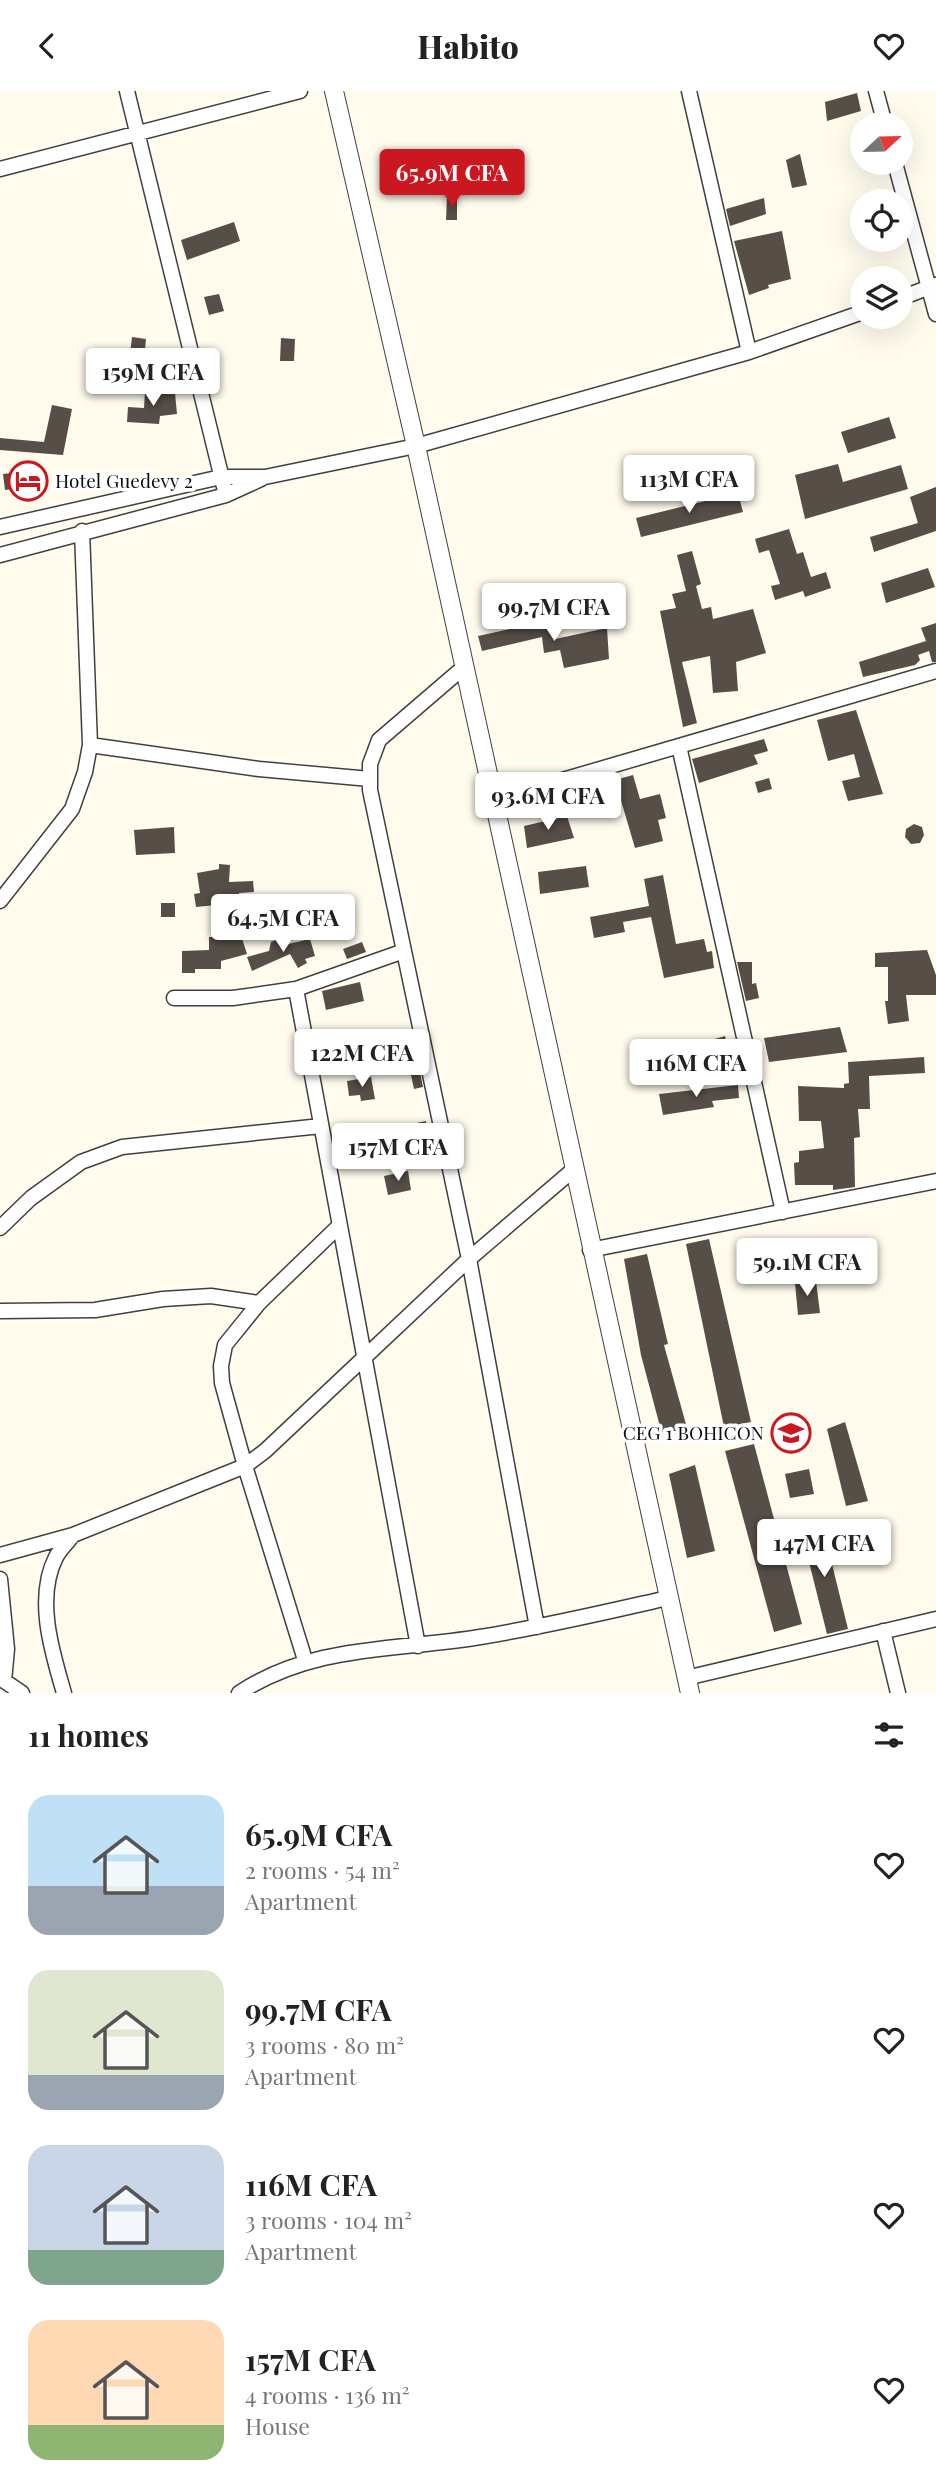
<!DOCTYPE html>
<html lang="en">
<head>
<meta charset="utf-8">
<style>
  body { margin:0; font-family:"Playfair Display",serif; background:#f2f2f2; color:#222; height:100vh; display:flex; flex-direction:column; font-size:26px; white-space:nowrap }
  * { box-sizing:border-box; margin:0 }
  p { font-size:23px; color:#767676 }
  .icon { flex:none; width:38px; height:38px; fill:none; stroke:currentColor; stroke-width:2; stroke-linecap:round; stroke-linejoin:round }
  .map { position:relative; height:1602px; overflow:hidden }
  .side { display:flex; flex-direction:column; background:#fff; flex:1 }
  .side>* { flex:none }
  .needle { width:46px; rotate:68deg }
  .tools { position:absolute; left:850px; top:21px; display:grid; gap:14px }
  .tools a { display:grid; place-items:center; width:63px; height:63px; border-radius:50%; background:#fff; box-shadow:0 7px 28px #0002; font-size:35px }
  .price { position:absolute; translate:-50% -60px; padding:0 16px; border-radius:7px; background:#fff; color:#222; font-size:23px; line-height:46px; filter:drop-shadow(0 2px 4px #0008) }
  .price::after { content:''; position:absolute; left:50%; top:42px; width:21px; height:16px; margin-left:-10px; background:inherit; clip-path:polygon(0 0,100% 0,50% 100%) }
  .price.selected { background:#cb171f; color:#fff }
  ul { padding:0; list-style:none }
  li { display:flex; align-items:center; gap:21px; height:175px; padding:0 28px }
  li span { display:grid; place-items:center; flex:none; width:196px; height:140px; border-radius:21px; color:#555 }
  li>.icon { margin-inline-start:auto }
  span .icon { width:84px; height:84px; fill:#fffc; stroke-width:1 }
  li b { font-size:30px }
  h2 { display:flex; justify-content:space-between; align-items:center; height:84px; padding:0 28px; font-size:30px }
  header { display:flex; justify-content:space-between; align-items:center; height:91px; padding:0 28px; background:#fff; font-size:32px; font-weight:800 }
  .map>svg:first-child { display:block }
  .building { fill:#574e48 }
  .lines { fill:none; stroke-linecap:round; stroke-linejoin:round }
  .minor-casing { stroke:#404040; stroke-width:17 }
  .tertiary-casing { stroke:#404040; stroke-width:20 }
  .minor { stroke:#fff; stroke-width:14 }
  .tertiary { stroke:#fff; stroke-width:18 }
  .labels { text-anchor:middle; stroke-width:7; stroke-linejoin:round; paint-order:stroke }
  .poi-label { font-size:19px; fill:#0d0d0d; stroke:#fff; text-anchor:start }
</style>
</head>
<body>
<header><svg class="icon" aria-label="back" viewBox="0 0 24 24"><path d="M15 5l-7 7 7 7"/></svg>Habito<svg class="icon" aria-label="heart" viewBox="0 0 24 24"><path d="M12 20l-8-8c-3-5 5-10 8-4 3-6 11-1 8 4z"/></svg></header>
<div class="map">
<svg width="936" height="1602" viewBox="0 0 936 1602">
  <rect width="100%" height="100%" fill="#fffbed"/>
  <path class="building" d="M857 2 861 20 827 30 825 11Z
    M800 63 807 94 792 97 786 69Z
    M447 106H457V129H446Z
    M764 107 766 123 730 135 726 118Z
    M234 131 240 150 187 169 181 149Z
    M782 140 791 188 768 194 769 197 749 204 734 150Z
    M219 203 224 220 209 224 204 206Z
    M132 246 146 248 142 291 127 290Z
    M281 247 295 248 294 270H280Z
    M145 300H161L160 303 175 302 177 323 160 325 159 333 127 331 128 316 144 317Z
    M52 314 72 318 63 364 0 359V347L44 351Z
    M889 326 896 347 848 362 841 341Z
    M838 373 843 391 901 374 908 398 805 428 795 384Z
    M32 380 34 395 5 399 3 383Z
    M936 396V440L874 461 870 446 918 432 910 406Z
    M738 402 743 421 641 446 636 427Z
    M789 438 797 463 803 461 811 486 826 481 831 497 805 506 803 500 775 509 771 495 780 493 769 459 759 462 755 448Z
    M692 460 701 493 696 495 702 518 711 516 713 528 753 518 766 562 736 571 738 600 713 602 710 565 682 571 697 632 683 636 660 520 676 517 672 503 686 500 677 464Z
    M928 477 935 496 886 512 881 492Z
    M551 529 555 548 607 537 609 568 564 577 560 559 544 562 542 546 482 560 478 545Z
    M936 532V571H932L929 560 918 564 920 569 915 574 863 586 859 571 926 550 921 537Z
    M856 619 883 703 848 710 842 690 860 686 854 663 828 670 817 629Z
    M764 648 768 660 754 664 758 673 699 692 692 668Z
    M633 684 640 708 660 703 666 727 658 729 663 750 635 757 615 689Z
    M769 687 772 698 758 702 755 691Z
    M581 698 585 718 574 719 571 700Z
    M567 725 574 747 527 757 524 735Z
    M914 733 922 736 924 744 920 752 911 753 905 746 906 738Z
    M174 736 175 762 136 764 134 739Z
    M219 773 230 774 229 791 253 790 254 801 239 802 240 841 247 863 221 870V878H195V882H182V860L209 859V846H215L216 814 196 816 194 803 200 802 197 782 219 778Z
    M586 775 589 796 540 803 538 781Z
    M663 784 676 853 704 848 707 861 712 860 714 877 664 887 651 826 623 831 625 841 594 847 590 826 649 815 644 788Z
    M161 812H175V826H161Z
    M281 847 284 854 310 848 315 865 305 868 307 872 298 877 290 863 252 880 247 866 269 860 271 851Z
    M362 851 366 861 347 868 343 858Z
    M927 859 936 884V904H906L909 930 888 933 885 910H888V876H875V862Z
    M737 871H752V893L756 892 759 907 746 910Z
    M360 891 364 910 326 919 322 900Z
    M840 936 847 961 769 971 764 947Z
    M725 945 729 961 708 966 704 951Z
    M924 966 925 982 869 985 870 1018H858L860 1046 854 1047 855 1096 833 1099V1094H795L794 1072 799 1071V1060L824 1057 821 1030H799L798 995 844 997V993L849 992 848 971Z
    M420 982 423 996 414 998 411 984Z
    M371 986 375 1008 361 1010 360 1004 349 1005 347 990Z
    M738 994 739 1007 712 1010 714 1016 663 1024 659 1003Z
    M426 1030 427 1047 407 1048 402 1035Z
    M374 1037 380 1066 364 1069 358 1040Z
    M408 1080 411 1099 388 1104 384 1085Z
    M709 1148 751 1331 724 1336 686 1153Z
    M647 1163 668 1253 664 1254 687 1337 662 1343 641 1264 624 1168Z
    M816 1190 820 1222 798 1224 795 1192Z
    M845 1331 868 1410 846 1415 827 1338Z
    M754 1353 802 1533 774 1541 725 1360Z
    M695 1374 715 1460 687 1467 669 1383Z
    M809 1378 814 1403 790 1407 785 1383Z
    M822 1433 848 1538 827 1543 801 1439Z"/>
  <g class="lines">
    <g class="minor-casing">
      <path id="minor" d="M127 0 226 404
        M689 0 749 261
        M876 0 885 33
        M895 72 936 223
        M0 78 300 0
        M901 207 935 194
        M0 436 221 386H265L416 355 749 261 863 221
        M0 464 226 404 261 388
        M464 576 379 649 370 673V699L469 1168 537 1536
        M90 654 259 678 370 688
        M679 655 783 1121
        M494 709 936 580
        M0 810 72 718 85 681 90 654 82 440
        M296 898 418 1555
        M174 907H233L296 898 404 860
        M0 1137 31 1107 81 1071 122 1056 321 1035
        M590 1159 936 1090
        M0 1220 95 1219 163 1208 211 1205 259 1212
        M0 1464 73 1444 245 1375 265 1360 469 1168 573 1079
        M0 1488 7 1558 4 1590
        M883 1540 898 1602
        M305 1569 245 1375 222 1292 221 1275 225 1254 259 1212 339 1135
        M0 1587 22 1602
        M686 1587 936 1528
        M64 1602C52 1561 35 1507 56 1466 60 1458 68 1451 73 1444
        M239 1602C314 1553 395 1560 480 1546 543 1536 606 1521 668 1507"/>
    </g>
    <g class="tertiary-casing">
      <path id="tertiary" d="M334 0 416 355 690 1602"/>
    </g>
    <use href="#minor" class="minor"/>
    <use href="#tertiary" class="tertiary"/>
  </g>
  <defs>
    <g id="hotel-ring" transform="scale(2.0125)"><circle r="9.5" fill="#fff" stroke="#cb171f" stroke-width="1.5"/><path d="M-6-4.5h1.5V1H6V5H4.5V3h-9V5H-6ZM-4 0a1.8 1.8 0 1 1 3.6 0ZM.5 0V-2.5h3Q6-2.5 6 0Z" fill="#cb171f"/></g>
    <g id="school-ring" transform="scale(2.0125)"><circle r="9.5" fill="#fff" stroke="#cb171f" stroke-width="1.5"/><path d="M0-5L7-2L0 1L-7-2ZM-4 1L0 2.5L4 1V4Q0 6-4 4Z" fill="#cb171f"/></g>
  </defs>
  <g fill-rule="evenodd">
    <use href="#hotel-ring" x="28" y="390"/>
    <use href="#school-ring" x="791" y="1342"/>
  </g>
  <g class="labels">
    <g class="poi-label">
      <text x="55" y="397">Hotel Guedevy 2</text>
      <text x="764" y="1349" text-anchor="end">CEG 1 BOHICON</text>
    </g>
  </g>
</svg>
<div class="tools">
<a><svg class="needle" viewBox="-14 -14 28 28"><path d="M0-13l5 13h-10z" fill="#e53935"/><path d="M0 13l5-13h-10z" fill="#767676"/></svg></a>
<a><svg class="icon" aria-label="locate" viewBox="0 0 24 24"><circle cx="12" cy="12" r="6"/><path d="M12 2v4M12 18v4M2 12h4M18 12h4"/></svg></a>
<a><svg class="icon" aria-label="layers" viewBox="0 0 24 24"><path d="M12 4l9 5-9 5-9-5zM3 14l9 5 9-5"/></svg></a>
</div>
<b class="price selected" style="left:452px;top:118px">65.9M CFA</b>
<b class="price" style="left:153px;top:317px">159M CFA</b>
<b class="price" style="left:689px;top:424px">113M CFA</b>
<b class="price" style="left:554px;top:552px">99.7M CFA</b>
<b class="price" style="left:548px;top:741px">93.6M CFA</b>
<b class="price" style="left:283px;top:863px">64.5M CFA</b>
<b class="price" style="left:362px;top:998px">122M CFA</b>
<b class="price" style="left:696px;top:1008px">116M CFA</b>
<b class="price" style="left:398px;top:1092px">157M CFA</b>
<b class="price" style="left:807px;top:1207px">59.1M CFA</b>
<b class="price" style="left:824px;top:1488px">147M CFA</b>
</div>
<section class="side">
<h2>11 homes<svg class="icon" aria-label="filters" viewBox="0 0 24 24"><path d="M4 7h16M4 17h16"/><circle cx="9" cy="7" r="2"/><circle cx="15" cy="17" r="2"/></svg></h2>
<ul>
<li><span style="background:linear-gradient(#bfe0f5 65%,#9aa5b1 0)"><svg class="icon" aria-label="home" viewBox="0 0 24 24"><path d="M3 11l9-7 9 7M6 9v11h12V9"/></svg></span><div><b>65.9M CFA</b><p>2 rooms · 54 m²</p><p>Apartment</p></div><svg class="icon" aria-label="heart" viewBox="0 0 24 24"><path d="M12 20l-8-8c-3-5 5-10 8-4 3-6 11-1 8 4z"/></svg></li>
<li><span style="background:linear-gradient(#dfe7d0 75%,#9aa5b1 0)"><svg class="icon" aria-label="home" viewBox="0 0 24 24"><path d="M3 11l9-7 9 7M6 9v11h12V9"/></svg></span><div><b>99.7M CFA</b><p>3 rooms · 80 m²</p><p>Apartment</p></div><svg class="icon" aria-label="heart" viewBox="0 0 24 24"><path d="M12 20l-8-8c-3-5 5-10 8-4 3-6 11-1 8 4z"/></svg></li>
<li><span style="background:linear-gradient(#c9d6e8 75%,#7fa58c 0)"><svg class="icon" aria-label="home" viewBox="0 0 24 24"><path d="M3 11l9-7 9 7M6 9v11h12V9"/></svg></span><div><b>116M CFA</b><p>3 rooms · 104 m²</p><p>Apartment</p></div><svg class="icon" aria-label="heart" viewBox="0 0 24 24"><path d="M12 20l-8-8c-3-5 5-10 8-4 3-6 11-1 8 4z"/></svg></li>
<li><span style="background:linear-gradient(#ffd9b3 75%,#8fb573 0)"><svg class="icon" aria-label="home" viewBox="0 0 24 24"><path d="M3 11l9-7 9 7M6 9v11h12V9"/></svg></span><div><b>157M CFA</b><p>4 rooms · 136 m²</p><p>House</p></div><svg class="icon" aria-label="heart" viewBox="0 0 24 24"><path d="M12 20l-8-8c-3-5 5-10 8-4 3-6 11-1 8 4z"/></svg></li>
</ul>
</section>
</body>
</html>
